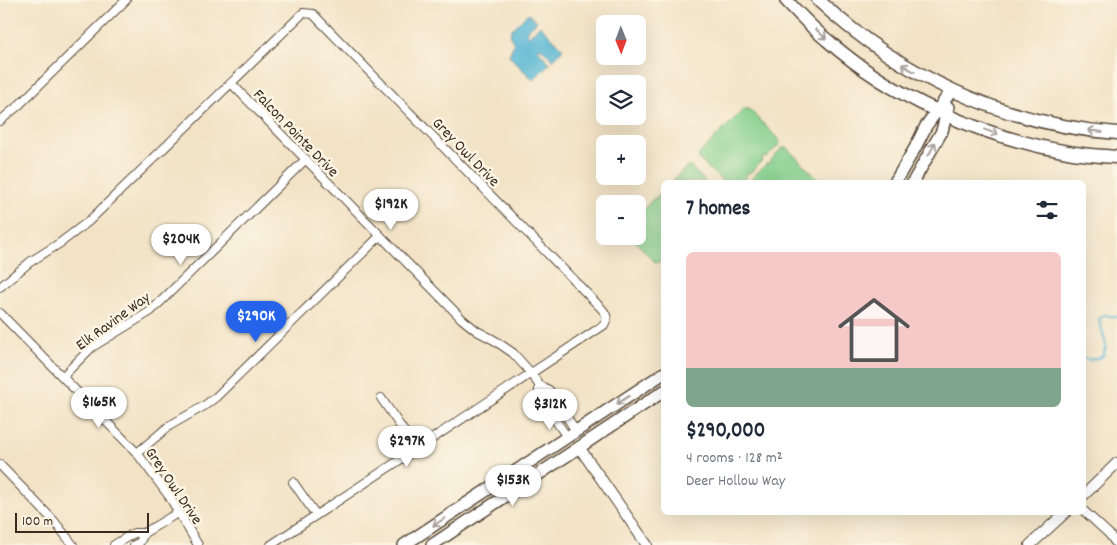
<!DOCTYPE html>
<html lang="en">
<head>
<meta charset="utf-8">
<style>
  body { margin:0; font-family:Dekko,sans-serif; background:#f6f6f7; color:#1f2937; height:100vh; display:flex; flex-direction:column; font-size:19px; white-space:nowrap }
  * { box-sizing:border-box; margin:0 }
  p { font-size:16px; color:#747a83 }
  .icon { flex:none; width:28px; height:28px; fill:none; stroke:currentColor; stroke-width:2; stroke-linecap:round; stroke-linejoin:round }
  .map { position:relative; flex:1; overflow:hidden }
  .side { position:absolute; left:661px; top:180px; width:425px; height:335px; display:flex; flex-direction:column; background:#fff; border-radius:8px; box-shadow:0 5px 20px #0002 }
  .side>* { flex:none }
  .needle { width:32px; rotate:179deg }
  .buttons { position:absolute; left:596px; top:15px; display:grid; gap:10px }
  .buttons a { display:grid; place-items:center; width:50px; height:50px; border-radius:8px; background:#fff; box-shadow:0 5px 20px #0002; font-size:25px }
  .scale { position:absolute; left:15px; bottom:12px; width:134px; box-sizing:border-box; padding-left:5px; border:2px solid #3b2a1e; border-top:0; font-size:14px; line-height:18px; white-space:nowrap; color:#3b2a1e; -webkit-text-stroke:4px #fcf5e5; paint-order:stroke }
  .price { position:absolute; translate:-50% -42px; padding:0 11px; border-radius:18px; background:#fff; color:#222; font-size:16px; line-height:32px; filter:drop-shadow(0 1px 2px #0008) }
  .price::after { content:''; position:absolute; left:50%; top:30px; width:15px; height:11px; margin-left:-8px; background:inherit; clip-path:polygon(0 0,100% 0,50% 100%) }
  .price.on { background:#2563eb; color:#fff }
  ul { padding:0; list-style:none }
  li { display:grid; align-content:center; gap:10px; height:265px; padding:0 25px }
  li+li { border-top:1px solid #e0e1e3 }
  li span { display:grid; place-items:center; height:155px; border-radius:8px; color:#555 }
  li>.icon { margin-inline-start:auto }
  span .icon { width:90px; height:90px; fill:#fffc; stroke-width:1 }
  li b { font-size:21px }
  h2 { display:flex; justify-content:space-between; align-items:center; height:60px; padding:0 25px; font-size:21px }
  .map>svg:first-child { display:block }
  .green { fill:#83cf8c; stroke:#5f7c55 }
  .water { fill:#55b5d3; stroke:#487078 }
  .lines { fill:none; stroke-linecap:round; stroke-linejoin:round }
  .stream { stroke:#55b5d3; stroke-width:2.5 }
  .minor-casing { stroke:#564637; stroke-width:10 }
  .tertiary-casing { stroke:#564637; stroke-width:12 }
  .secondary-casing { stroke:#564637; stroke-width:14 }
  .primary-casing { stroke:#564637; stroke-width:15 }
  .minor { stroke:#fff; stroke-width:8 }
  .tertiary { stroke:#fff; stroke-width:10 }
  .secondary { stroke:#fff; stroke-width:11 }
  .primary { stroke:#fff; stroke-width:12 }
  .oneway { stroke:#a79f9a }
  .labels { text-anchor:middle; stroke-width:5; stroke-linejoin:round; paint-order:stroke }
  .street-label { font-size:16px; fill:#3b2a1e; stroke:#fcf5e5 }
</style>
</head>
<body>
<div class="map">
<svg width="1117" height="545" viewBox="0 0 1117 545">
  <rect width="100%" height="100%" fill="#fcf5e5"/>
  <filter id="ink" filterUnits="userSpaceOnUse"><feTurbulence type="fractalNoise" baseFrequency=".02" numOctaves="2"/><feDisplacementMap in="SourceGraphic" scale="10" xChannelSelector="R" yChannelSelector="G"/><feConvolveMatrix kernelMatrix="1 2 1 2 8 2 1 2 1" color-interpolation-filters="sRGB"/></filter>
  <filter id="wash" filterUnits="userSpaceOnUse"><feTurbulence type="fractalNoise" baseFrequency=".0096" numOctaves="4" result="noise"/><feDisplacementMap in="SourceGraphic" scale="20" xChannelSelector="R" yChannelSelector="G"/><feGaussianBlur stdDeviation="1.12" result="paint"/><feColorMatrix in="noise" values="0 0 0 0 0 0 0 0 0 0 0 0 0 0 0 0 0 1.4 0 .05"/><feComposite in="paint" operator="in"/></filter>
  <g filter="url(#wash)">
    <rect width="100%" height="100%" fill="#f2e3c6"/>
    <path class="green" d="M744 109H749L779 140 780 144 767 157H763L762 161 750 173H746V177L741 182H723L699 159V154Z
      M782 148H787L817 178V182H747L749 180H753L754 176 766 164H769L770 161Z
      M687 167H691L706 182H674V179Z
      M664 189V258L659 262 656 263 630 236H638V215H641L642 211 654 198 658 199V195Z"/>
    <path class="water" d="M528 13 537 21 527 30V35L529 36 540 25 563 49 553 60 541 48H538V50L550 63 533 80 512 59 509 55 514 44 510 36 511 30Z"/>
    <g class="lines">
      <path class="stream" d="M1084 358 1090 360 1103 356 1106 345 1099 319 1105 315 1117 317"/>
    </g>
  </g>
  <g filter="url(#ink)">
    <g class="lines">
      <g class="minor-casing">
        <path id="minor" d="M231 83 462 319 477 331 494 340 513 353 531 373 539 385 549 390 576 431
          M0 121 19 105 126 0
          M0 287 30 262 60 243 89 221 299 17 303 13 313 14 602 309C607 315 608 318 604 325L271 545
          M0 313 137 453 169 496 198 545
          M63 376 92 347 151 311 306 159
          M539 385V396L567 437
          M381 398 416 449
          M137 453 169 426 204 406 216 397 380 236
          M0 465 54 521 73 545
          M293 482 316 515
          M1084 511 1109 534 1117 545
          M114 545 134 533H144L179 512
          M134 545 140 542 144 533"/>
      </g>
      <g class="tertiary-casing">
        <path id="tertiary" d="M579 447 647 545
          M1084 495 1117 463
          M1030 545 1066 512"/>
      </g>
      <g class="secondary-casing">
        <path id="secondary" d="M895 182 915 148 926 126 952 90
          M913 182 942 131 948 107
          M404 545 664 373
          M432 545 664 391"/>
      </g>
      <g class="primary-casing">
        <path id="primary" d="M786 0C799 14 812 28 827 40 893 98 981 137 1068 152 1084 155 1101 156 1117 157
          M818 0C900 76 1005 125 1117 133"/>
      </g>
      <use href="#minor" class="minor"/>
      <use href="#tertiary" class="tertiary"/>
      <use href="#secondary" class="secondary"/>
      <use href="#primary" class="primary"/>
    </g>
    <defs><path id="oneway-shaft" d="M-6 0H5M1.5-3L5.5 0L1.5 3" fill="none" stroke-width="1.6" stroke-linecap="round" stroke-linejoin="round" transform="scale(1.25)"/></defs>
    <g class="oneway">
      <use href="#oneway-shaft" transform="translate(821 34) rotate(43)"/>
      <use href="#oneway-shaft" transform="translate(908 68) rotate(-149)"/>
      <use href="#oneway-shaft" transform="translate(1095 131) rotate(-173)"/>
      <use href="#oneway-shaft" transform="translate(991 132) rotate(20)"/>
      <use href="#oneway-shaft" transform="translate(932 149) rotate(-61)"/>
      <use href="#oneway-shaft" transform="translate(623 400) rotate(146)"/>
      <use href="#oneway-shaft" transform="translate(439 522) rotate(146)"/>
    </g>
  </g>
  <g class="labels">
    <g class="street-label">
      <text transform="translate(297 132) rotate(46)" y="6">Falcon Pointe Drive</text>
      <text transform="translate(467 151) rotate(46)" y="6">Grey Owl Drive</text>
      <text transform="translate(112 320) rotate(-36)" y="6">Elk Ravine Way</text>
      <text transform="translate(175 485) rotate(56)" y="6">Grey Owl Drive</text>
    </g>
  </g>
</svg>
<div class="buttons">
<a><svg class="needle" viewBox="-14 -14 28 28"><path d="M0-13l5 13h-10z" fill="#e53935"/><path d="M0 13l5-13h-10z" fill="#747a83"/></svg></a>
<a><svg class="icon" aria-label="layers" viewBox="0 0 24 24"><path d="M12 4l9 5-9 5-9-5zM3 14l9 5 9-5"/></svg></a>
<a>+</a>
<a>−</a>
</div>
<div class="scale">100 m</div>
<b class="price" style="left:391px;top:231px">$192K</b>
<b class="price" style="left:181px;top:266px">$204K</b>
<b class="price on" style="left:256px;top:343px">$290K</b>
<b class="price" style="left:99px;top:429px">$165K</b>
<b class="price" style="left:550px;top:431px">$312K</b>
<b class="price" style="left:407px;top:468px">$297K</b>
<b class="price" style="left:513px;top:507px">$153K</b>
<section class="side">
<h2>7 homes<svg class="icon" aria-label="filters" viewBox="0 0 24 24"><path d="M4 7h16M4 17h16"/><circle cx="9" cy="7" r="2"/><circle cx="15" cy="17" r="2"/></svg></h2>
<ul>
<li><span style="background:linear-gradient(#f6c9c9 75%,#7fa58c 0)"><svg class="icon" aria-label="home" viewBox="0 0 24 24"><path d="M3 11l9-7 9 7M6 9v11h12V9"/></svg></span><div><b>$290,000</b><p>4 rooms · 128 m²</p><p>Deer Hollow Way</p></div></li>
</ul>
</section>
</div>
</body>
</html>
